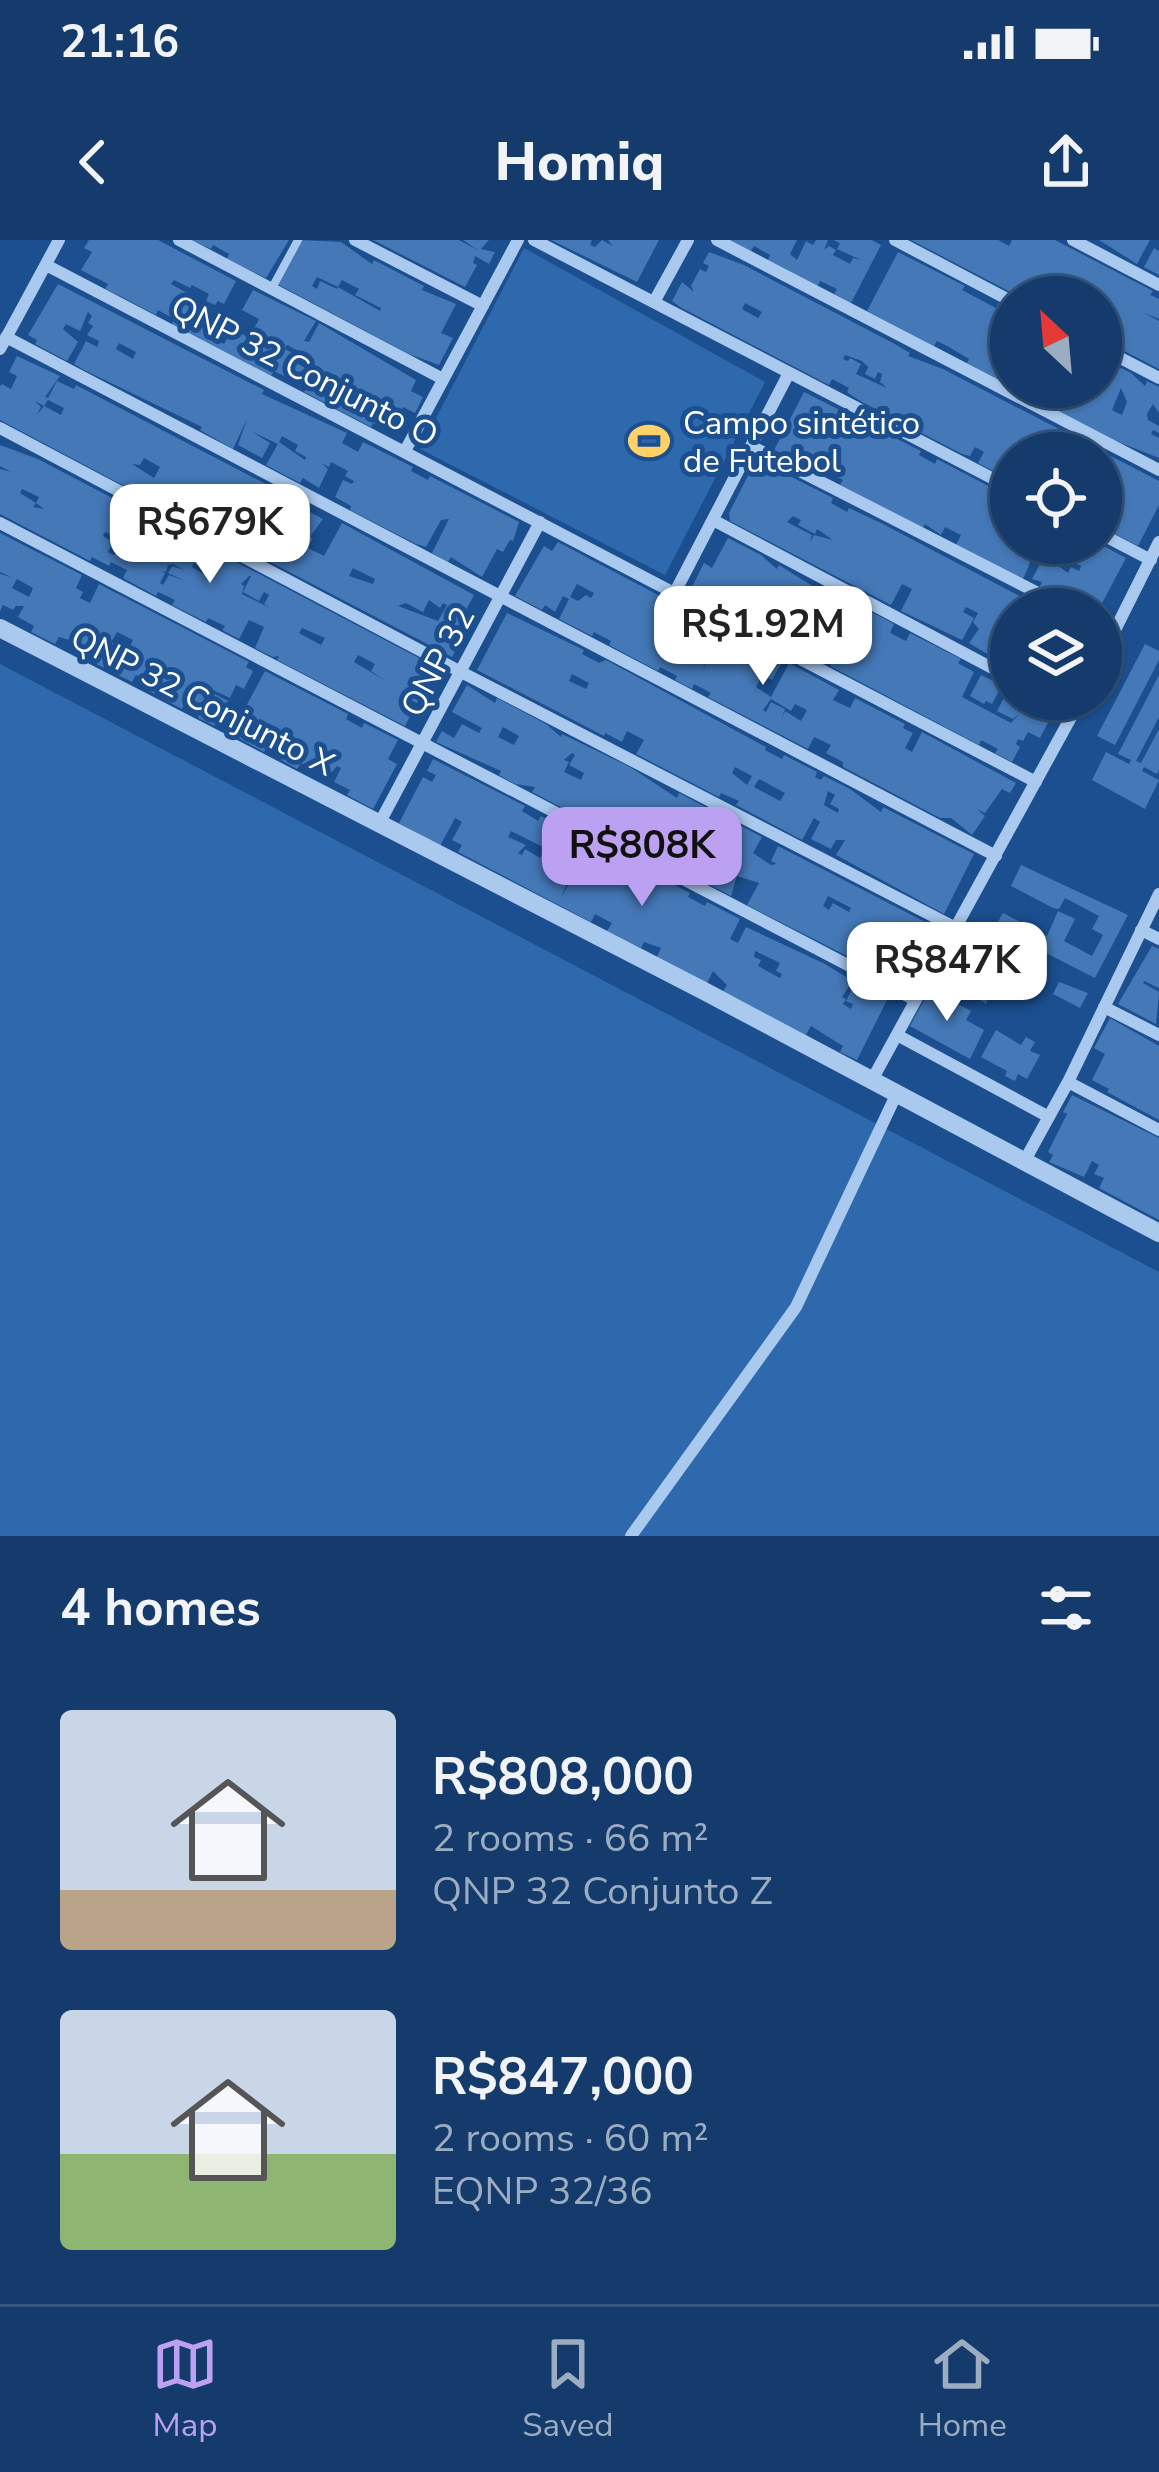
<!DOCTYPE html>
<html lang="en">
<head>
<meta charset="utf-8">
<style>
  body { margin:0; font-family:"Nunito Sans",sans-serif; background:#214673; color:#f1f3f6; height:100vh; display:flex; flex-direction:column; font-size:45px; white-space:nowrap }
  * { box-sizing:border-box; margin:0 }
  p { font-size:39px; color:#9dadc1 }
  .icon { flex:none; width:66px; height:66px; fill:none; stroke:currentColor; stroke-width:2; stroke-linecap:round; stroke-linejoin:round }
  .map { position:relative; height:1296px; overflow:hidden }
  .panel { display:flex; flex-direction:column; background:#143b6b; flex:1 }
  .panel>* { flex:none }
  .needle { width:78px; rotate:334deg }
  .buttons { position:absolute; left:990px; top:36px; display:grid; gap:24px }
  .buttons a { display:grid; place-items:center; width:132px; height:132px; border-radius:50%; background:#143b6b; box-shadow:0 3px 9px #0004,0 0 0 3px #33557e; font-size:60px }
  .price { position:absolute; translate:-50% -102px; padding:0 27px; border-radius:24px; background:#fff; color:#222; font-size:39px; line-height:78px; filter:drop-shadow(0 3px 6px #0008) }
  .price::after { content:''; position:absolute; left:50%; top:72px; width:36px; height:27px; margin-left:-18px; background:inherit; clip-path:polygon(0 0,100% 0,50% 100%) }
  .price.on { background:#bca0f2; color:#111 }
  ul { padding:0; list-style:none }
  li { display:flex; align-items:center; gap:36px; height:300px; padding:0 60px }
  li span { display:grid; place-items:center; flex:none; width:336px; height:240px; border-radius:12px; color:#555 }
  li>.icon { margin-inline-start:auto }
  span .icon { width:144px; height:144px; fill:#fffc; stroke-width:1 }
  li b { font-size:51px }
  h2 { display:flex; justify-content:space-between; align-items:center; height:144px; padding:0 60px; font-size:51px }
  .status { display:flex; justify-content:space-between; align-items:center; height:84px; padding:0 60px; background:#143b6b; direction:ltr }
  .status svg { height:33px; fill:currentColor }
  header { display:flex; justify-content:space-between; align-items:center; height:156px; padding:0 60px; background:#143b6b; font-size:54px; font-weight:800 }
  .tabs { display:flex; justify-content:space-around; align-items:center; height:168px; border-top:3px solid #33557e; background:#143b6b; font-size:33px; color:#9dadc1 }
  .tabs a { display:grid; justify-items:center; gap:6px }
  .tabs .on { color:#bca0f2 }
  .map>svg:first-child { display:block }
  .green { fill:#2e69ad }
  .building { fill:#4478b7; fill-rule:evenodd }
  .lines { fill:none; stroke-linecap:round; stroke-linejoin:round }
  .service { stroke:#a9c9ee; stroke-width:8 }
  .minor { stroke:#a9c9ee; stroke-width:12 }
  .tertiary { stroke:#a9c9ee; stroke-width:18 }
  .labels { text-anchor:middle; stroke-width:10; stroke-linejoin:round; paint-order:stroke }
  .street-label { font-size:33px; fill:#fff; stroke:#1b4f8f }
  .poi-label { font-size:33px; fill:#fff; stroke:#1b4f8f; text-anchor:start }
</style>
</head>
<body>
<div class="status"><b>21:16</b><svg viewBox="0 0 49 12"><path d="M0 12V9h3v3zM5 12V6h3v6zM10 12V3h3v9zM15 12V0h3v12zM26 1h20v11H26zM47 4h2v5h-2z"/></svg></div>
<header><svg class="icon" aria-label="back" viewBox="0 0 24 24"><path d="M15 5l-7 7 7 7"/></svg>Homiq<svg class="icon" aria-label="share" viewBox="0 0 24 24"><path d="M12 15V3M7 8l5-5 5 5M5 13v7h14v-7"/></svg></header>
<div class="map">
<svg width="1159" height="1296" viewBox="0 0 1159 1296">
  <rect width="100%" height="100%" fill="#1b4f8f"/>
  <path class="green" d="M524 8 765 142 665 335 420 209Z
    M0 424 1159 1032V1296H0Z"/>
  <path class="building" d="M89 0H158L236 41 224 64 218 61 215 65 206 61 209 54 192 45 190 48 174 40 171 44 187 53 185 59 200 66 199 72 218 77 221 71 237 80 234 85 242 89 240 93 265 106 267 103 251 94 259 79 242 70 253 50 316 81 304 101 309 102 319 83 416 140 411 151 423 157 415 173 403 167 390 190 373 183 371 187 304 152 307 148 274 131 271 136 172 84 174 79 158 70 156 75 122 57 105 49 108 44 81 30 92 12 84 8ZM221 84 232 90 224 104 213 98ZM287 105 304 114 300 120 312 126 310 130 298 124 301 118 285 109Z
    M192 0H289L266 38 227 19 229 14 213 5 211 9Z
    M300 0 341 2 372 24 374 20 424 46 422 50 456 64 441 93 453 98 439 125 409 114 277 44ZM317 37 338 47 342 40 359 49 355 55 381 68 380 71 338 47 337 49 320 41 317 49 312 46Z
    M373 0H459L479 11 463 0H489L481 9 495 12 489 24 475 16 473 23 477 25 465 47Z
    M551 0H592L590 5 595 7 602 0 613 6 608 0H659L637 42Z
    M730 0H797L790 14 797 20 806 1 813 5 816 0H828L824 10 829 6 836 10 833 15 850 24 853 18 861 20 837 9 840 3 833 0H872L881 5 851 63 834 54 837 49 820 41 818 46 768 20 770 15 754 6 751 11Z
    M911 0H998L1009 6 1012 0H1055L1103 25 1153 51 1150 55 1159 59V79L1142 72 1159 81V129L1101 99V85L1107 73 1101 69V57H1072L1060 52 1057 57H1050L1053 44 1045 40 1043 45 1048 48 1043 57 1024 53 1020 57Z
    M1099 0H1150L1137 24Z
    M1154 8 1159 11V35L1144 27Z
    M709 12 744 25 893 103 910 113 908 116 943 129 1159 241V265L1138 306 1101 287V243L1109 244 1101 240V213H1046L1045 208 1042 213H1011V240L978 223 984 212 975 207 970 216 962 214 862 162 847 152 849 148 832 139 829 145 680 67 672 61 682 42 694 52 691 46 700 29 706 32 709 26 703 23ZM745 63 762 72 758 78 742 69ZM845 115 862 121 868 127 865 134 875 139 878 132 882 134 880 142 887 148 856 134 861 124 850 118 848 121 843 119Z
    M898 12 965 46 962 50 996 68 998 63 1011 70V102L1002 98 1000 103 1011 108V147L967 123 969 119 949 107 937 101 934 106 867 71Z
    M58 44 264 150 262 154 347 193 342 203 358 212 363 202 413 227 411 231 428 240 430 236 519 282 513 301 510 300 503 312 497 309 482 337 451 317 448 322 432 313 449 279 441 280 426 307 416 304 350 270 351 266 335 257 343 240 352 244 354 241 345 236 348 231 331 222 329 227 321 223 328 229 319 248 303 238 300 243 266 225 279 202 305 220 306 217 295 211 298 205 282 196 278 204 251 191 270 203 262 218 238 205 247 179 233 209 200 190 202 187 84 130 74 124 84 105 86 101 97 107 99 101 87 95 93 86 88 83 92 76 88 72 80 91 66 84 63 89 78 102 67 121 35 104 37 100 28 95ZM119 103 136 112 133 119 116 109Z
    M17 116 60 136 45 157 48 158 57 141 74 149 76 145 308 266 306 270 323 279 310 297 313 298 308 308 324 316 342 283 474 355 464 374 471 379 452 417 211 291 226 261 210 253 208 257 217 265 207 284 197 278 195 283 178 274 179 270 145 257 0 180V146L2 144 11 149 17 136 9 132ZM48 160 64 168 61 175 44 166 37 175 41 167 35 161 44 166ZM144 218 160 227 154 238 132 224 140 225ZM353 328 375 339 373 344 349 336ZM429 360 440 368 443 363 447 365 438 381 398 366 406 363 423 372Z
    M1101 118 1131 133 1145 146 1147 141 1159 147V173L1153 164 1147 174 1148 180 1159 186V193L1153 190 1151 194 1159 198V218L1116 201 1011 147 1107 149 1101 143ZM1121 148 1127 162 1122 175 1112 170Z
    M804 152 921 211 919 215 935 224 937 219 1011 258V303H1004H1021L1017 310 1032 318 1023 339 956 305 961 295 945 287 941 295 925 284 923 288 840 245 843 240 831 233 827 230 824 236 774 210Z
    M0 205 38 219 137 271 131 282 137 285 133 293 136 294 142 278 187 297 185 301 211 315 203 331 194 323 192 327 202 333H210L221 314 419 418 417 423 427 427 415 451 404 447 420 456 417 463 411 460 410 464 415 467 405 486 277 420 279 416 273 417 255 408 264 387 249 380 239 399 222 390 225 386 208 378 206 382 172 365 175 360 169 357 158 352 156 356 123 338 127 330 111 322 109 326 92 317 90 321 0 274V229L11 232 0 226ZM22 249 39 257 36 263 44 269 33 267 36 263 20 253ZM105 292 122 300 114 315 108 312 113 302 103 296ZM173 324 184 330 172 326 168 333 185 341 169 335 163 345 160 343 165 333 160 331 166 332 168 325ZM249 336H251L243 352 259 361 264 352 269 355 264 364 270 368 242 354 244 346 241 344ZM302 388 325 398 321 405 299 393ZM358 415 375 424 371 431 386 441 354 422Z
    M754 224 764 229 766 224 833 258 831 263 847 272 849 268 883 284 1044 369H1011V382L1003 377 999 384 1011 390 1007 406 1011 408V428L969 403 979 389 973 382 978 373 966 367 963 372 974 378 962 400 901 371 912 349 902 344 891 365 730 281 729 273ZM793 276 801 280 798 285 815 294 817 289 833 300 814 295 810 302 812 295 787 282Z
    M0 293 82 335 76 348 83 352 80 358 90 363 99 344 249 422 246 427 253 431 244 449 236 445 230 458 213 450 211 452 228 461 215 486 198 478 203 468 186 460 182 469 165 460 178 436 174 433 164 459 159 456 162 451 158 448 155 454 149 451 153 444 136 435 132 442 82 417 86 408 70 400 59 397 55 404 31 392 34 386 18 377 24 366H16L13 370 3 365 0 371V334L13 338 0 332ZM17 339 33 348 29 357 12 348ZM117 392 133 400 128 410 111 402Z
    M728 298 761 315 777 329 779 325 825 354 828 349 894 384 890 393 906 401 910 393 961 419 958 423 974 432 962 457 1011 483 1019 474 1013 479 997 471 1011 444V459H1032L1054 471 1040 498 1028 492 1023 501 1018 499 1016 504 1020 507 1012 522 995 513 998 509 981 500 979 505 830 426 832 422 805 409 809 401 803 397 797 409 780 401 782 396 765 388 763 392 689 353 704 323 712 328Z
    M558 302 690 372 687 377 704 384 700 391 696 397 680 391 692 403 706 407 699 421 705 424 703 432 710 412H717L712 409 722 389 772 415 770 420 781 424 772 440 762 435 756 447 771 457 789 423 839 450 833 460 850 468 855 458 905 484 903 488 913 493 905 508 912 512 922 492 1016 543 1010 553 1002 549 985 573 977 569 985 576 972 595 951 578H940L843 527V522L826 513 831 505 814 497 808 509 708 457 711 453 694 444 692 449 675 440 677 436 660 427 658 431 609 405 611 401 594 392 592 396 559 379 569 359 563 356 555 372 545 365 542 370 515 356 544 306 552 311ZM577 344 594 353 591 358 586 355 578 361 570 357ZM771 459 791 471 795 464 807 470 801 481 785 471 781 480 785 469 771 462 766 472 763 470Z
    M1025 303H1098L1126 318 1099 369H1083L1039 348 1042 342 1032 339 1041 322 1051 327 1053 322 1068 333 1071 327 1079 331 1081 326 1067 319 1064 324 1040 307 1038 310Z
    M507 373 584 410 582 414 599 423 606 420 619 427 766 507 765 510 782 519 784 515 817 532 815 537 821 540 824 536 850 549 881 572 883 567 974 614 944 674 836 615 845 600H836L831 609 811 599 820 582 814 578 802 600 736 565 739 561 721 553 719 557 636 514 644 500 627 491 622 502 605 493 604 496 477 430ZM572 434 589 443 586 449 569 441ZM735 527 752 536 747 545 732 533ZM759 539 785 553 780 561 754 547ZM828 551 835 555 830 564 839 569 838 573 824 565Z
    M1145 404 1159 411V420L1115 505 1097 496Z
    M265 431 348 474 346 479 362 488 364 483 398 500 388 519 397 524 373 569 347 555 350 550 334 542 341 528 337 526 329 535 301 523 297 529 281 520 284 514 267 506 264 512 231 494Z
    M981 435 1002 445 992 464 986 461 984 464 970 456Z
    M1159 435V477L1136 521 1141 523 1159 489V529L1157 534 1144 527 1142 531 1159 540 1145 569 1092 540 1106 512 1129 524 1131 520 1118 514Z
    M467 445 495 463 497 458 546 484 561 497 562 494 630 527 677 558 679 553 762 597 753 613 771 625 777 624 771 621 778 606 927 683 936 689 906 746 747 665 759 643 737 636 731 656 532 552 535 547 515 544 499 535 501 531 436 502 442 491 454 498 462 484 479 493 482 488 452 472ZM503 487 519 496 514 505 498 497ZM572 513 575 515 569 525 584 533 581 540 564 532 569 522 564 520ZM713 609 742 620 740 623 721 616 716 622 708 618ZM828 656 851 668 849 672 833 663 829 670 823 666Z
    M433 519 525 566 522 571 538 581 541 576 574 593 604 615 622 622 624 618 690 653 688 657 705 666 707 662 740 679 730 699 738 703 746 687 823 723 853 741 842 757 846 759 843 764 851 769 853 764 846 761 856 740 888 758 857 820 840 812 843 806 811 786 806 795 723 751 727 745 713 731 707 743 657 717 661 708 644 702 641 708 607 691 612 683 595 674 591 682 458 612 462 605 452 600 462 582 455 578 440 606 399 583 423 537 432 542 436 535 427 531ZM511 591 545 608 540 618 525 609 522 615 518 613 526 605 508 597ZM563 602 570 605 563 619 577 627 587 614 561 657 572 632 559 622 562 616 556 613H562ZM755 711 780 723 776 731 782 734 780 738 758 726 761 720 754 717Z
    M1021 625 1128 675 1095 738 995 687 1003 673 1047 696 1058 671 1075 679 1064 701 1092 716 1103 695 1092 689 1099 676 1065 658 1059 669 1053 668 1011 646Z
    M1152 706 1159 709V748L1144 741 1143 743 1159 752 1156 784 1118 764Z
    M962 719 997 737 986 764 950 739Z
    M1059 742 1088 753 1080 768 1053 754Z
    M930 749 971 771 966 780 984 790 970 819 910 786Z
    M1110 778 1159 806V880L1107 852 1109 849 1092 840 1105 814 1094 808Z
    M996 790 1021 805 1026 797 1035 802 1030 811 1040 815 1027 839 1018 834 1015 841 1005 836 1007 831 981 817Z
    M1072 855 1159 898V980L1099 948 1104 938 1094 934 1099 925 1092 921 1084 937 1049 922 1053 915 1048 912 1067 874 1063 872Z"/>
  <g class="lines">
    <path class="service" d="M272 48 298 0"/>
    <path class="minor" d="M179 0 443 139
      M355 0 483 66
      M534 0 1011 248
      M717 0 1159 230
      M895 0 1011 61
      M1073 0 1159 45
      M46 25 1036 542
      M654 62 688 0
      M6 97 996 616
      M1101 108 1159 138
      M0 109 59 0
      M0 188 461 432 956 688
      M751 206 1069 369
      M405 211 518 0
      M713 280 1011 438
      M0 283 915 760
      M1101 294 1151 320
      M674 354 789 133
      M1101 418 1159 302
      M1051 459 1074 472
      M379 584 540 282
      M1141 690 1159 699
      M1104 767 1159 795
      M897 795 1049 877
      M872 840 1081 459
      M1068 842 1159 890
      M1024 922 1068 842 1159 654
      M631 1296 796 1067 897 853"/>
    <path class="tertiary" d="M0 388 704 751 1159 993"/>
  </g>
  <defs>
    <g id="stadium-bare" transform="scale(3.24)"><path d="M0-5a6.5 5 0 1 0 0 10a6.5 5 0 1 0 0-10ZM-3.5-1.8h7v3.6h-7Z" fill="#ffd166" stroke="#1b4f8f" stroke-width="2.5" paint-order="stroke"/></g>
  </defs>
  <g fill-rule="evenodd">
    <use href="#stadium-bare" x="649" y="201"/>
  </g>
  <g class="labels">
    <g class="street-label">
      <text transform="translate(305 130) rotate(27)" y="12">QNP 32 Conjunto O</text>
      <text transform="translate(437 421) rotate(-62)" y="12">QNP 32</text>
      <text transform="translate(203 460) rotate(27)" y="12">QNP 32 Conjunto X</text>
    </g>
    <g class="poi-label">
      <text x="683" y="194">Campo sintético<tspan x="683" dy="38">de Futebol</tspan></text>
    </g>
  </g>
</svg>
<div class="buttons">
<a><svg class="needle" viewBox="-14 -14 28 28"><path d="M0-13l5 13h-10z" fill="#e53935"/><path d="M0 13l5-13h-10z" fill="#9dadc1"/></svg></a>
<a><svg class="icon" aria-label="locate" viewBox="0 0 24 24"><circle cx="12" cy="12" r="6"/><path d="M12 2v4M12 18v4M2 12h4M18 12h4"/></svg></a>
<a><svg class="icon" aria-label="layers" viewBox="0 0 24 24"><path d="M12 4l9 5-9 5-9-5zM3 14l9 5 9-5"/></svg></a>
</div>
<b class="price" style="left:210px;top:346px">R$679K</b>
<b class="price" style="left:763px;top:448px">R$1.92M</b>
<b class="price on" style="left:642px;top:669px">R$808K</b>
<b class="price" style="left:947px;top:784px">R$847K</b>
</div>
<section class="panel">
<h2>4 homes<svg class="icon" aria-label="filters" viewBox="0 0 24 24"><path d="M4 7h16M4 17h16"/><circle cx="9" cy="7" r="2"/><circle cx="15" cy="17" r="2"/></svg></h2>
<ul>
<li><span style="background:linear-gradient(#c9d6e8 75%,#b9a48a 0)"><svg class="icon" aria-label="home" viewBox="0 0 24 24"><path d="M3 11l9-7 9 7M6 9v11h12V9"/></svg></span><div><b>R$808,000</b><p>2 rooms · 66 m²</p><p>QNP 32 Conjunto Z</p></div></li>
<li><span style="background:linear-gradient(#c9d6e8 60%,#8fb573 0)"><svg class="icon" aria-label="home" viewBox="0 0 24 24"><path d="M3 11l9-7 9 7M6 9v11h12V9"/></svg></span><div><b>R$847,000</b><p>2 rooms · 60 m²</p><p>EQNP 32/36</p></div></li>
</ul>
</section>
<nav class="tabs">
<a class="on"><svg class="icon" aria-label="map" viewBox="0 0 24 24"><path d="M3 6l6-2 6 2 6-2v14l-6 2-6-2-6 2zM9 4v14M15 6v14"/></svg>Map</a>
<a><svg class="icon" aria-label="saved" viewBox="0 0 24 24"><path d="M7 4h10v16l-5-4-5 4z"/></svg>Saved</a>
<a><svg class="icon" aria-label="home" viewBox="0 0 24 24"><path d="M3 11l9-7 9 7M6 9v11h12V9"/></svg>Home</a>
</nav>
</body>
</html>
